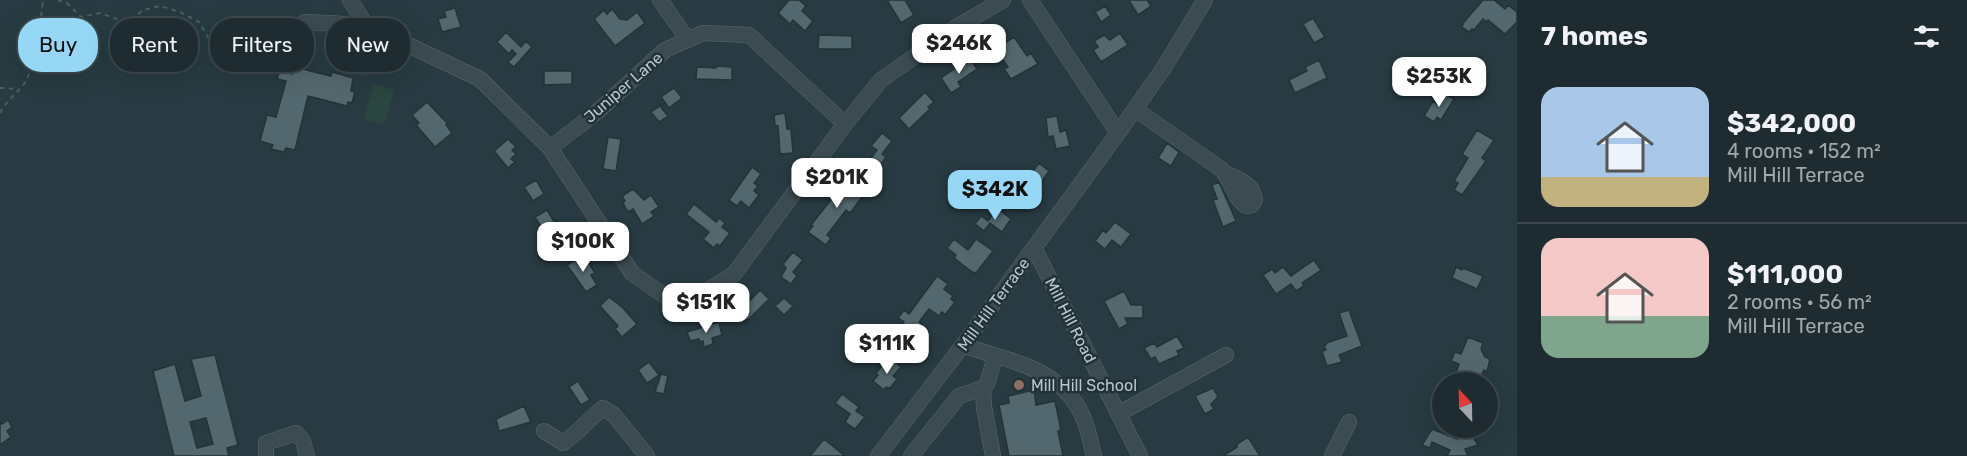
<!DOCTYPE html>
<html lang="en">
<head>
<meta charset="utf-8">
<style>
  body { margin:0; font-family:Rubik,sans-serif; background:#2b383e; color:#f1f3f6; height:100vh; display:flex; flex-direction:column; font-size:22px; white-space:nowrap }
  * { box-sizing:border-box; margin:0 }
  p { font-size:20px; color:#a1a7ac }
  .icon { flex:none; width:33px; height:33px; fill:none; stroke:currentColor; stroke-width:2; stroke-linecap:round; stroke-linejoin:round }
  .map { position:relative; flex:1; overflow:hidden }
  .drawer { display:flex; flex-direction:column; background:#1e2c32; width:450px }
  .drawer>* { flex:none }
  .banner { position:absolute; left:18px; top:18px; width:570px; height:54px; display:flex; gap:12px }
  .needle { width:39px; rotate:338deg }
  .tools { position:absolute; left:1432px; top:372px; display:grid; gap:12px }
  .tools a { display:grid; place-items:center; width:66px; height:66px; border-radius:50%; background:#1e2c32; box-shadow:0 6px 24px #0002,0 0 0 2px #3c484d; font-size:30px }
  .price { position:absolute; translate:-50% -51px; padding:0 14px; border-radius:12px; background:#fff; color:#222; font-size:20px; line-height:39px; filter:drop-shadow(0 2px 3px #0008) }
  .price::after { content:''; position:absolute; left:50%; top:36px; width:18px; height:14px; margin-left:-9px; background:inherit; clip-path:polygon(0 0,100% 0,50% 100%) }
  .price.current { background:#95d7f5; color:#111 }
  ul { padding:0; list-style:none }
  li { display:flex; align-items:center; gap:18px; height:150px; padding:0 24px }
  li+li { border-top:2px solid #3c484d }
  li span { display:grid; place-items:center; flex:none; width:168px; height:120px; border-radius:18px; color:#555 }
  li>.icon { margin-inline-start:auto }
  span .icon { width:72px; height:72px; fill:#fffc; stroke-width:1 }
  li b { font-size:26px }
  h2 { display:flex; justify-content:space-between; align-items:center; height:72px; padding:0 24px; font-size:26px }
  .tag { padding:0 21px; border-radius:24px; background:#1e2c32; box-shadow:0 6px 24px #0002,0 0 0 2px #3c484d; font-size:21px; line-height:54px }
  .tag.current { background:#95d7f5; color:#111 }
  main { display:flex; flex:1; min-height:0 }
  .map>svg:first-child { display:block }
  .green { fill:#2b453f }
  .building { fill:#53686e; stroke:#233339; stroke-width:1.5; fill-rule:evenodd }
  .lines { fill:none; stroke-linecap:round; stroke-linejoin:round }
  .minor-casing { stroke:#5a696f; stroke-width:16 }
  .path { stroke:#4a605c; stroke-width:2; stroke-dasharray:4.5 4.5; stroke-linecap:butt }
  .minor { stroke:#3c4b51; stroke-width:15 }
  .education-dot { fill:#8d6e63; stroke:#213137; stroke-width:2 }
  .labels { text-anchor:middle; stroke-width:5; stroke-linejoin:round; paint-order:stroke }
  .street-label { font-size:16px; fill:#b9c6cb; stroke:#213137 }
  .poi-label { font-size:16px; fill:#b9c6cb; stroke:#213137; text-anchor:start }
</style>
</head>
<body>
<main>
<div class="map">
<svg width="1517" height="456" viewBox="0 0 1517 456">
  <rect width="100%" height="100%" fill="#283b42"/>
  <path class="green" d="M348 37 383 46 380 64 373 65 368 77 338 68Z
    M374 84 394 90 384 125 364 119Z"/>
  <path class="building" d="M789 0H799L806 6 802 11 813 21 805 31 793 20 790 24 778 13Z
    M887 0H905L914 15 901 23Z
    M1129 0H1147L1151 6 1138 15Z
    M1483 0H1494L1505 9 1508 5 1517 12V22L1505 34 1488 20 1487 22 1483 19 1474 30 1472 29 1469 32 1462 27 1464 22Z
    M1105 6 1111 15 1101 22 1095 12Z
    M455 8 461 27 442 32 438 19 446 17 444 11Z
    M612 9 620 19 627 20 637 12 645 23 615 46 594 19 604 10 607 14Z
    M1313 18 1325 37 1314 43 1303 24Z
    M506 32 521 47 526 41 532 47 514 67 508 62 516 54 512 50 509 54 497 42Z
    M1120 33 1128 45 1101 62 1093 50 1098 47 1094 41 1104 35 1110 40Z
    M819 35 852 36V49H818Z
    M1014 37 1027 56 1031 53 1038 64 1011 79 1004 69 1008 67 995 49Z
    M970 58 977 69 958 82 961 87 951 93 941 78Z
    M1319 60 1327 78 1295 93 1289 80 1307 71 1305 67Z
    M716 66 732 67V80L696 79 697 67 716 68Z
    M294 67 331 76 332 72 353 78 351 91 355 92 352 103 348 102 347 106 308 96 295 150 286 148 284 152 271 149 273 145 260 141 267 115 276 117 286 81 277 79 280 70 292 74Z
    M544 71H572V84L544 85Z
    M674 88 682 98 669 108 661 97Z
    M925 92 934 102 928 107 930 109 909 129 899 118Z
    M1443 93 1454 99 1441 120 1437 117 1434 122 1424 116 1433 101 1437 104Z
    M427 102 447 123 446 125 452 133 435 147 416 125 419 123 412 115Z
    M660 106 668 116 659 122 651 112Z
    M785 113 787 129H791L793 153 780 154 778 126 775 125 774 115Z
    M1057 116 1060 132 1066 130 1070 146 1056 149 1053 136 1048 137 1046 118Z
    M1477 130 1494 140 1482 158 1486 161 1462 195 1454 190 1458 183 1454 181 1468 158 1462 154Z
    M882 133 892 141 882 154 886 157 879 167 870 160 877 150 871 146Z
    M608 137 621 139 616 171 603 169Z
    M508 139 516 147 512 150 516 154 511 159 515 162 508 168 494 151Z
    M1167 143 1179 152 1171 166 1158 158Z
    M1039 163 1049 171 1030 200 1018 191Z
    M752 167 761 174 754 183 758 186 754 191 759 195 749 208 741 201 737 206 729 200Z
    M852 173 863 181 855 189 863 196 850 213 846 210 827 235 831 238 826 245 808 232 813 226 811 225Z
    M536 180 544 194 533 201 524 187Z
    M1219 182 1236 221 1223 227 1213 200 1217 199 1212 185Z
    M633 189 644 200 651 195 659 207 651 212 654 216 642 224 633 209 628 212 623 203 625 201 622 196Z
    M694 204 716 222 719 218 725 223 722 227 730 233 720 246 717 244 714 248 703 239 709 232 686 214Z
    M997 208 1011 219 1002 232 990 223 984 231 975 224 981 216 988 221Z
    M547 210 555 223 557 221 570 242 560 248 547 228 543 230 535 217Z
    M1115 222 1131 234 1121 247 1112 240 1105 249 1095 241 1103 230 1106 233Z
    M954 239 968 250 976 239 993 251 976 273 972 272 954 258 956 255 947 248Z
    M793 252 803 260 793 272 797 276 791 284 781 277 786 268 783 264Z
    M582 256 584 260 586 259 595 273 591 275 597 285 586 292 567 265Z
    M1314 260 1321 270 1302 283 1304 286 1296 291 1291 284 1276 294 1263 275 1272 269 1275 273 1283 267 1291 276Z
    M1456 267 1462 270 1463 268 1483 276 1477 289 1452 278Z
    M937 276 948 284 944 289 953 296 951 299 955 302 945 315 942 312 939 316 929 309 919 322 922 324 918 329 922 332 918 338 921 340 912 352 899 342 901 340 894 334 904 322 898 318 904 310 909 314Z
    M760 290 769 299 748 320 740 311Z
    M1124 291 1131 305H1143V318H1125L1128 324 1119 329 1104 301Z
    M609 297 623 308 637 324 622 337 615 329 618 326 600 306Z
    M784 298 793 306 784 315 775 306Z
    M1349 310 1362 346 1339 355 1342 362 1327 366 1322 351 1326 350 1324 346 1326 345V343L1347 336 1339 313Z
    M719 322 722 335 712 338 713 344 704 347 703 341 699 342V339L690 341 687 332Z
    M1177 336 1184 348 1177 351 1179 355 1159 364 1155 357 1151 359 1144 348 1154 343 1157 347Z
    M1468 337 1483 343 1481 349 1485 357 1490 359 1487 372 1484 370 1478 382H1463L1465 380 1455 376 1459 364 1451 361 1455 352 1461 354Z
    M215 355 238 445 227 448 229 456H174L153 371 175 364 185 401 201 396 191 359ZM206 418 213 444 197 448 190 422Z
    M891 359 901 367 893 376 897 379 890 388 886 387 884 390 873 381 878 375 876 373 885 362 887 363Z
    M649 362 659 375 647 383 638 370Z
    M661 374 668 376 664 394 655 392Z
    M578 381 590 400 581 405 569 387Z
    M1213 388 1218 397 1211 404 1214 409 1205 414 1195 396Z
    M1034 390 1036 405 1055 401 1061 430 1058 431 1063 456H1009L999 405 1009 403 1008 396Z
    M842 394 859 407 856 411 865 417 855 429 845 422 850 414 835 403Z
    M524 406 531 422 499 431 496 419Z
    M8 420 12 427 7 431 11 437 0 445V422L2 424Z
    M1461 428H1468L1466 434 1473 437 1478 445 1465 449 1468 456H1447L1450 450 1432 442 1430 448 1422 445 1432 429 1457 439Z
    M1248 437 1260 456H1223L1237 447V444Z
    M824 439 845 456H810Z"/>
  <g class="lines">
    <g class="minor-casing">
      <path id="minor" d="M350 0 366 25
        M660 0 688 40
        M1030 0 1118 133
        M305 22 366 25 480 79 550 148 632 273 666 297 700 295 734 274 845 124 881 80 955 28 1003 0
        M1135 109 1221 169C1232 180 1233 197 1246 206L1252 205 1255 200C1253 184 1240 180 1227 174
        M550 148 597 112 665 50 703 33 749 35 845 124
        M1034 248 1140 456
        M963 345C1006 361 1049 364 1076 404 1086 418 1090 439 1094 456
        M983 388 984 407 993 456
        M1118 414 1226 355
        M544 431 563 443C578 433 589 419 603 408L614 415 647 456
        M266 456V443L296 433 303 441 307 456
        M878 456 963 345 1118 133 1163 69 1205 0
        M911 456 959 396 983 388 987 384 995 357
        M1332 456 1349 422"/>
    </g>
    <path class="path" d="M58 0 67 3 81 17
      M38 37 81 17 100 13 120 20 133 19 143 10 160 6 180 12 199 22 211 42 235 65
      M0 88 18 89
      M0 113C6 101 16 94 24 84 35 69 41 19 43 0"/>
    <use href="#minor" class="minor"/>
  </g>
  <circle class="education-dot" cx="1019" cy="385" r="6"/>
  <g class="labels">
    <g class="street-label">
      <text transform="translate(623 87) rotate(-41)" y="6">Juniper Lane</text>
      <text transform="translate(993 304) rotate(-54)" y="6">Mill Hill Terrace</text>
      <text transform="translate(1071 320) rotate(63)" y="6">Mill Hill Road</text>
    </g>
    <g class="poi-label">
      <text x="1031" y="391">Mill Hill School</text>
    </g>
  </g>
</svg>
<div class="tools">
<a><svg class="needle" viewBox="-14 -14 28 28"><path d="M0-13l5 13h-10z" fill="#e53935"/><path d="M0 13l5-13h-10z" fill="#a1a7ac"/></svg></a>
</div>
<b class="price" style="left:959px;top:75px">$246K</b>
<b class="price" style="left:1439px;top:108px">$253K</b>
<b class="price" style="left:837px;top:209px">$201K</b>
<b class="price current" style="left:995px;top:221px">$342K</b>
<b class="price" style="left:583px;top:273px">$100K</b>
<b class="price" style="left:706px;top:334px">$151K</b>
<b class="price" style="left:887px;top:375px">$111K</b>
<div class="banner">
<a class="tag current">Buy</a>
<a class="tag">Rent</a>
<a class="tag">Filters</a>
<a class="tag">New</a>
</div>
</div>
<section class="drawer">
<h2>7 homes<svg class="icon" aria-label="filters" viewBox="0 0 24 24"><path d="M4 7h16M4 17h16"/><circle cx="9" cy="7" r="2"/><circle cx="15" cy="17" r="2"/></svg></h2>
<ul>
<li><span style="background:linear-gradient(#a9c7e8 75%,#c2b280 0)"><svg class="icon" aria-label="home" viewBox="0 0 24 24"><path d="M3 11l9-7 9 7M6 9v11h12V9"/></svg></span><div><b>$342,000</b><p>4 rooms · 152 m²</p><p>Mill Hill Terrace</p></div></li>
<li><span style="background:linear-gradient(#f6c9c9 65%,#7fa58c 0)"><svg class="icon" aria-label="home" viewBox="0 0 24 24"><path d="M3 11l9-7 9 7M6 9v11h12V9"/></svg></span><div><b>$111,000</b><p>2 rooms · 56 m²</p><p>Mill Hill Terrace</p></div></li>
</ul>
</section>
</main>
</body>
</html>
